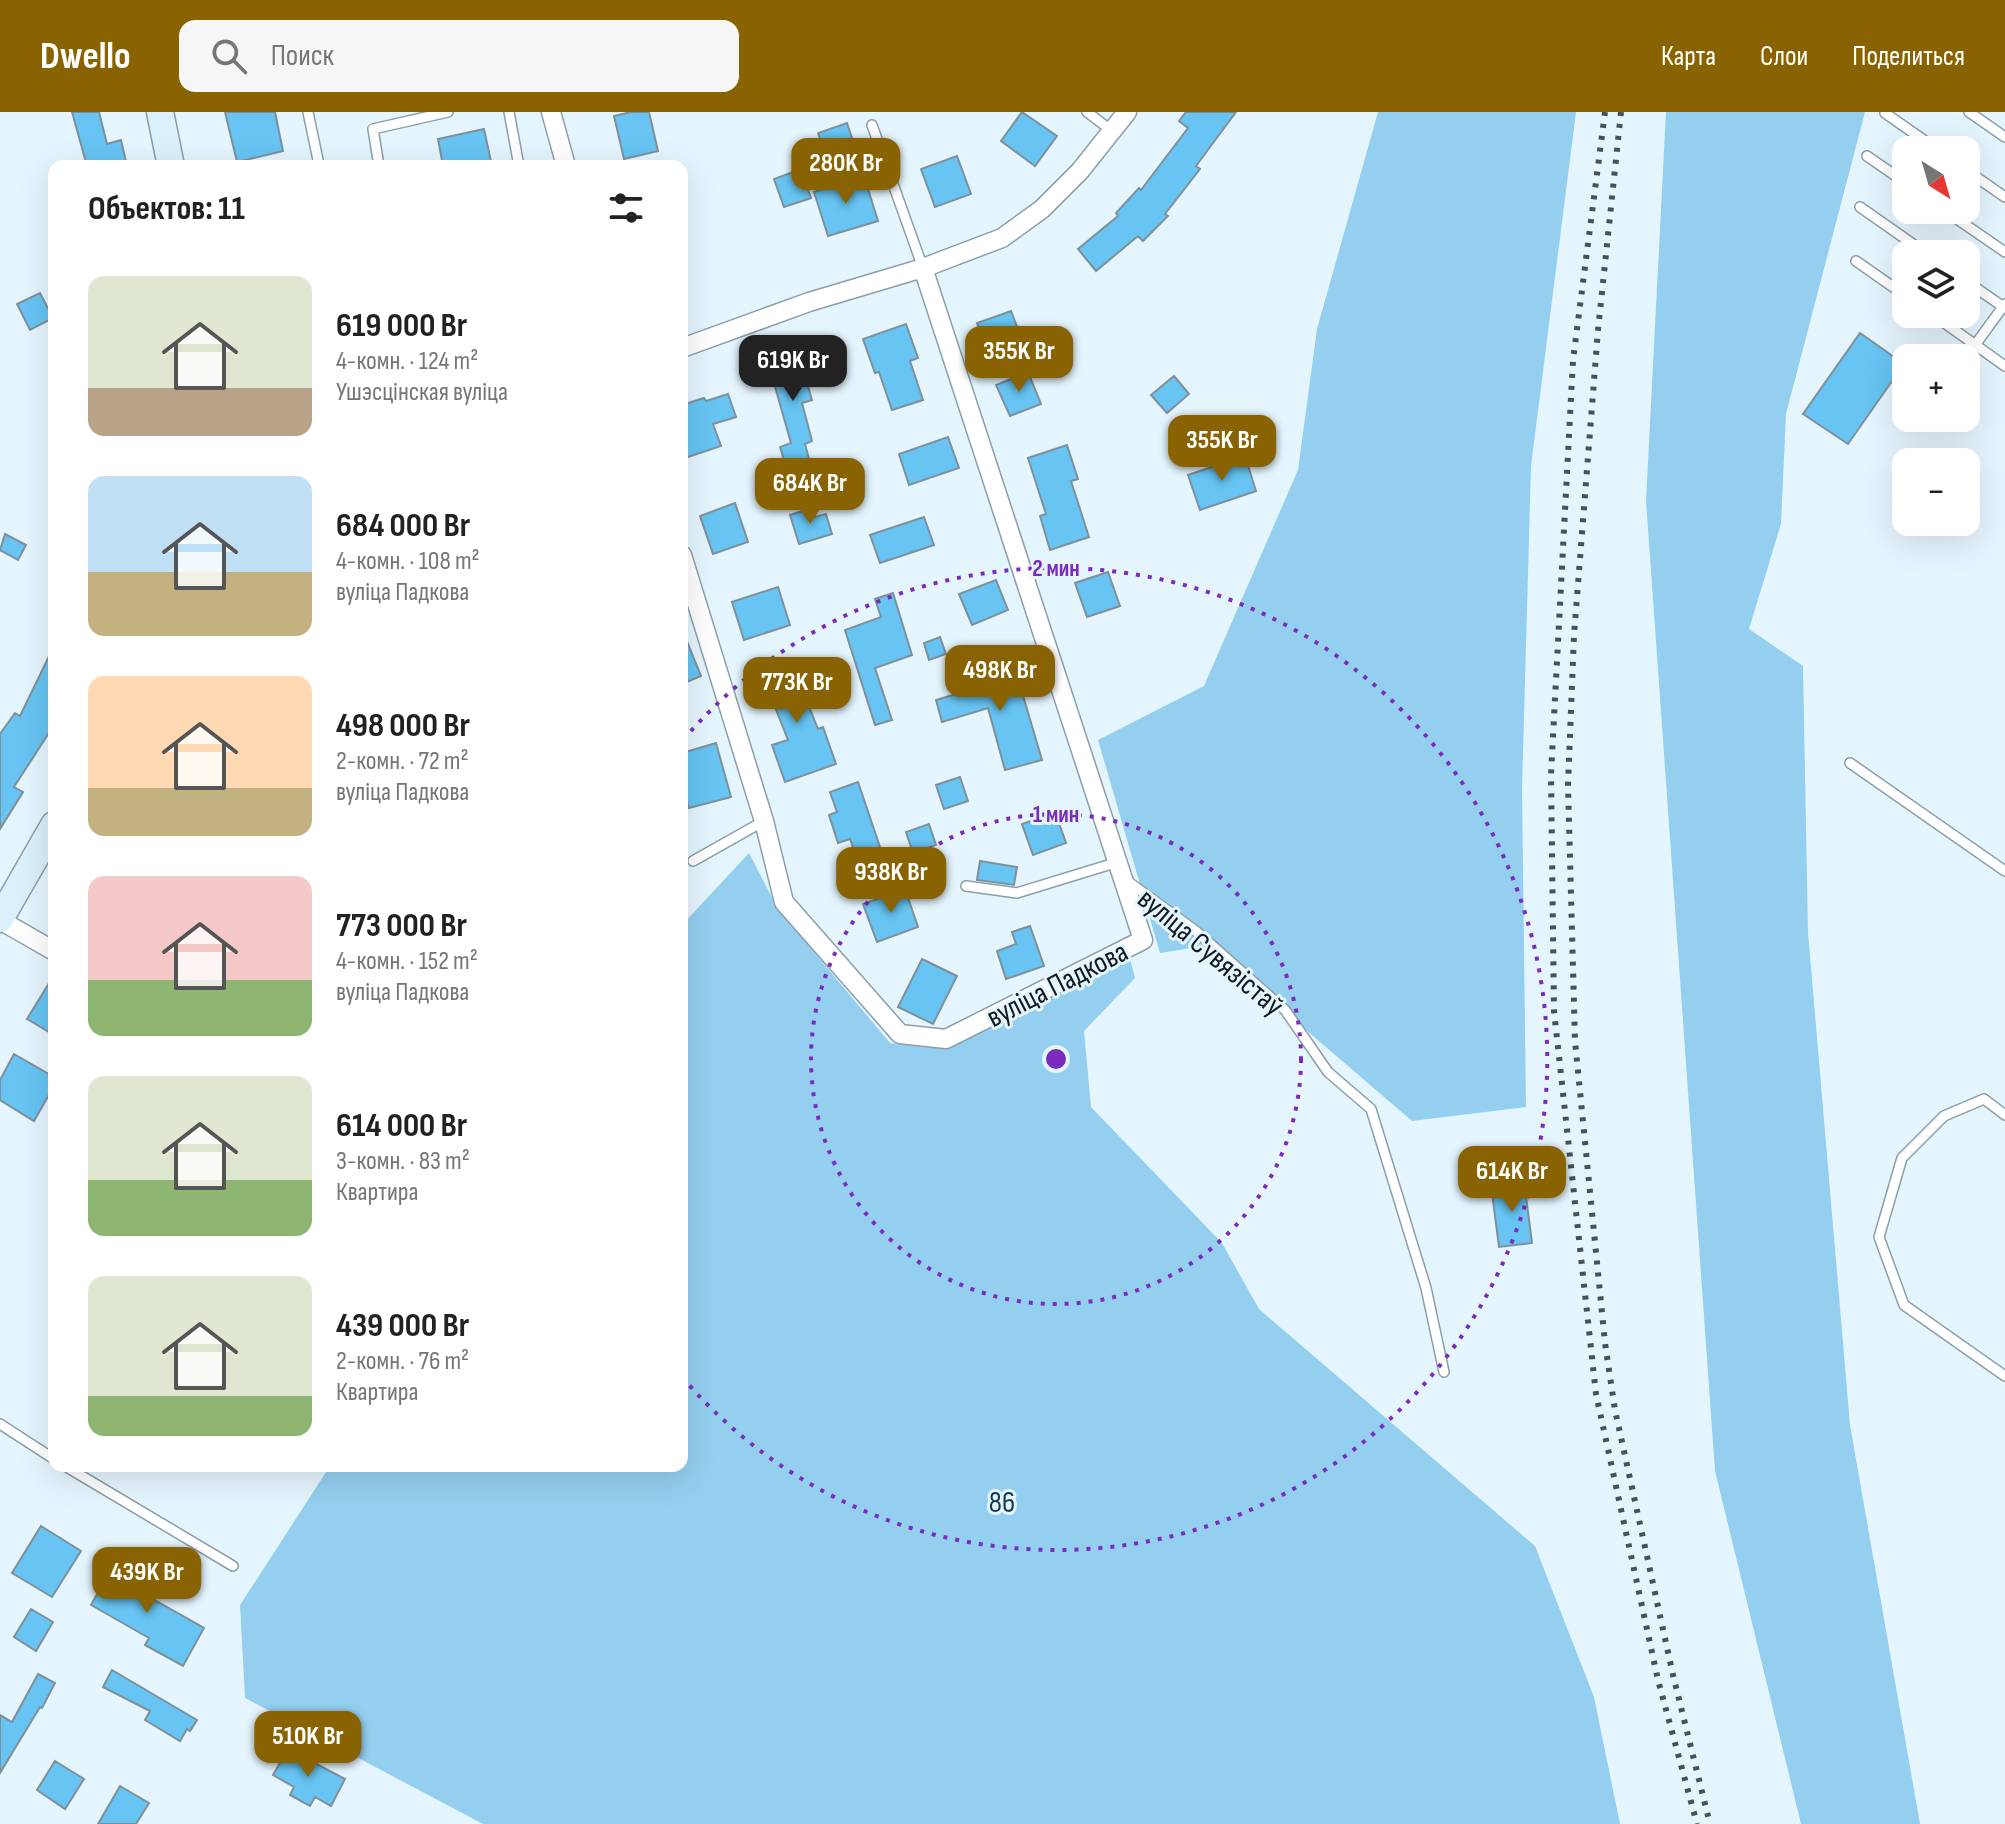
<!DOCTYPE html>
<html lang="ru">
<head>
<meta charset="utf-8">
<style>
  body { margin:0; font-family:"Sofia Sans Condensed",sans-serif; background:#f6f6f6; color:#222; height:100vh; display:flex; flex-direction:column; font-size:30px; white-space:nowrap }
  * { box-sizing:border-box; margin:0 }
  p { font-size:26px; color:#767676 }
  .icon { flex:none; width:44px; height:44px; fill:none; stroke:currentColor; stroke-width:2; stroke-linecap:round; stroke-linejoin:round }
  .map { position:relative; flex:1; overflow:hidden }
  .sheet { position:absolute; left:48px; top:48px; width:640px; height:1312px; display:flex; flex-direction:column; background:#fff; border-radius:16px; box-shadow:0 8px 32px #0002 }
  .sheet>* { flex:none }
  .needle { width:52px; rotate:143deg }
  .buttons { position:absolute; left:1892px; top:24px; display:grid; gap:16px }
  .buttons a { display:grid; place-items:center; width:88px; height:88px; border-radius:16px; background:#fff; box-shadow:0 8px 32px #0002; font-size:40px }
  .price { position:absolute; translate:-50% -68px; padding:0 18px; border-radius:16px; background:#896301; color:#fff; font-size:26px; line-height:52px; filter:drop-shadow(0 2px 4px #0008) }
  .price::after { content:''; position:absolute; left:50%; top:48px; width:24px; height:18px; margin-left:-12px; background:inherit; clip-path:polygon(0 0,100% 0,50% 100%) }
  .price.selected { background:#222; color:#fff }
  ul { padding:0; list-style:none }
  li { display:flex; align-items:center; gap:24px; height:200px; padding:0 40px }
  li span { display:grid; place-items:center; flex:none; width:224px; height:160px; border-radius:16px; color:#555 }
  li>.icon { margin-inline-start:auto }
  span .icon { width:96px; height:96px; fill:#fffc; stroke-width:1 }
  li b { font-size:34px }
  h2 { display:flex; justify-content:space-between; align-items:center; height:96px; padding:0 40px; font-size:34px }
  header { display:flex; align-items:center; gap:48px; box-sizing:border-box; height:112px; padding:0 40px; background:#896301; color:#fff }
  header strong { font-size:38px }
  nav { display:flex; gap:44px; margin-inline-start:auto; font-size:28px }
  .search { width:560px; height:72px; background:#f6f6f6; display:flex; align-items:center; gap:20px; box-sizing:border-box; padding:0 28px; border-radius:16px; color:#767676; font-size:30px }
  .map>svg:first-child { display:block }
  .green { fill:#94cfef }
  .building { fill:#67c4f3; stroke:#7e919b; stroke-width:2 }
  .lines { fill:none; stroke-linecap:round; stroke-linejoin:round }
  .lane-casing { stroke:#8c9fa9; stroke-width:12 }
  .street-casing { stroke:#8c9fa9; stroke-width:21 }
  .secondary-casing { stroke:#8c9fa9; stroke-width:29 }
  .lane { stroke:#fff; stroke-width:9 }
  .street { stroke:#fff; stroke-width:18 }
  .secondary { stroke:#daf0fc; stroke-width:26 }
  .rail { stroke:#475156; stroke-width:6; stroke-dasharray:4 8; stroke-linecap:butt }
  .ring { fill:none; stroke:#7b2cbf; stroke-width:4; stroke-dasharray:4 8 }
  .labels { text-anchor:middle; stroke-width:6; stroke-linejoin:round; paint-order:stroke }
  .street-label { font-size:30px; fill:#131a1e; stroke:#e5f5fe }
  .park-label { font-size:30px; fill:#123b4e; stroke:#e5f5fe }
  .centre { fill:#7b2cbf; stroke:#e5f5fe; stroke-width:4 }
  .ring-label { font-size:24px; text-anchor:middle; font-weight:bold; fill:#7b2cbf; stroke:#e5f5fe; stroke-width:6; stroke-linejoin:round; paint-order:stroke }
</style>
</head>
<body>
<header>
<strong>Dwello</strong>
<div class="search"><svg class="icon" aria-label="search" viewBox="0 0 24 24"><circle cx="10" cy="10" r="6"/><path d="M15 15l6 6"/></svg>Поиск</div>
<nav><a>Карта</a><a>Слои</a><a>Поделиться</a></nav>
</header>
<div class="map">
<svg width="2005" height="1712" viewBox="0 0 2005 1712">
  <rect width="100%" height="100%" fill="#e5f5fe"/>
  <path class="green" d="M1378 0H1576L1531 354 1522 677 1526 995 1412 1009 1242 863 1198 835 1160 841 1098 628 1204 574 1298 358 1317 217Z
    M1666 0H1865L1786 302 1781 412 1749 517 1803 554 1808 820 1850 1313 1920 1712H1801L1715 1359 1646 389Z
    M749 741 778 797 890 931 946 937 1129 843 1135 866 1084 919 1091 995 1222 1131 1259 1197 1535 1434 1594 1585 1620 1712H483L245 1586 240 1493 330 1354H682V813Z"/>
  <path class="building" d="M72 0H99L107 32 121 28 127 54H87Z
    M225 0H275L283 39 237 50Z
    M631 0H649L658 39 624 47 614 4Z
    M1022 0 1057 24 1035 54 1001 29Z
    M1186 0H1236L1196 54 1200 57 1165 102 1168 104 1143 129 1138 124 1096 159 1078 137 1118 104 1116 101 1139 76 1141 78 1188 16 1179 9Z
    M847 11 854 32 825 42 818 21Z
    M484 17 492 54H443L438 27Z
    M957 44 971 82 935 95 921 57Z
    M801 57 811 86 784 95 774 67Z
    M864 64 878 109 828 124 814 80Z
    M40 181 53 206 30 218 17 192Z
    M1011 199 1023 230 989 242 977 211Z
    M906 212 918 246 910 249 923 288 892 298 879 260 875 261 863 227Z
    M1860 221 1904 252 1848 332 1803 302Z
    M813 238 817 253 803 257 812 288 802 291 812 329 805 332 810 350 787 358 780 335 791 331 772 264 765 266 761 252Z
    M1028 260 1041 292 1010 304 996 273Z
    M1174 264 1189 282 1167 301 1151 283Z
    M728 282 736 305 713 312 721 334 682 347V293L704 286 706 289Z
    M948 325 959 356 909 373 899 342Z
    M1067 333 1078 367 1071 369 1089 425 1050 438 1040 404 1046 402 1028 346Z
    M1245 344 1256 379 1200 398 1188 363Z
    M735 391 748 430 713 442 700 404Z
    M812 396 815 405 826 402 832 422 799 432 790 403Z
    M924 405 934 433 880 451 870 423Z
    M5 422 26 433 18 448 0 438Z
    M1108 460 1120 494 1087 505 1075 471Z
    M996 468 1008 498 972 513 959 482Z
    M778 475 790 513 744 528 732 490Z
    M893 481 912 543 875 556 892 608 875 613 845 518 881 505 875 487Z
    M682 517 701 564 682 572Z
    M940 525 946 542 929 548 924 531Z
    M54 534V613L14 675 23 680 0 717V622L15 601 20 604Z
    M801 550 812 579 804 582 818 617 823 615 836 652 785 670 772 633 788 628 769 580 765 582 759 567Z
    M1018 550 1027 579 1022 580 1042 648 1005 658 988 596 942 610 936 588 983 574 979 563Z
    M716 631 731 685 689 696 682 671V641Z
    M960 665 968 689 944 697 936 673Z
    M858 670 880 735 856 744 850 727 838 731 829 703 837 700 830 680Z
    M1055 700 1066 731 1033 743 1022 712Z
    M929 712 936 733 913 741 906 720Z
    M980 749 1017 755 1014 773 977 768Z
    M905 777 918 815 877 830 863 792Z
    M1030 814 1044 854 1006 867 997 839 1016 832 1012 820Z
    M922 847 957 864 933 912 898 895Z
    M54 863V923L27 907Z
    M14 942 54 965V974L34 1009 0 988V968Z
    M1524 1069 1532 1131 1499 1135 1491 1073Z
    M41 1414 81 1439 52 1485 12 1461Z
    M115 1451 150 1471 144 1482 204 1516 183 1554 145 1533 149 1526 91 1493Z
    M31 1497 53 1510 36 1539 14 1525Z
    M112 1558 197 1608 190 1619 187 1617 180 1629 145 1608 150 1599 103 1575Z
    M38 1562 55 1571 42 1596 40 1595 0 1661V1603L12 1610Z
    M288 1637 345 1667 331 1694 315 1685 310 1694 290 1683 294 1675 273 1663Z
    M55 1649 84 1667 65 1697 37 1678Z
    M120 1674 149 1691 136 1712H98Z"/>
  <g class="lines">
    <g class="lane-casing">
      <path id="lane" d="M308 0 318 48
        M509 0 519 54
        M1087 0 1112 19
        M1969 0 2005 25
        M1885 1 1938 38
        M872 13 923 156
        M1867 44 1906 71
        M379 54 373 17 448 0
        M1966 58 2005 85
        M1860 95 1927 142
        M1944 98 2005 140
        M1856 149 1906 184
        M1966 169 2005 196
        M1932 202 2005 254
        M1975 233 2005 192
        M1850 651 2005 759
        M693 749 764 709
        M1126 768 1197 820 1285 898 1328 960 1371 997 1426 1176 1444 1260
        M966 774 1017 781 1118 750
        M2005 1003 1984 987 1944 1004 1902 1046 1879 1125 1904 1193 2005 1264
        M0 1312 54 1347
        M65 1354 233 1454"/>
    </g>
    <g class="street-casing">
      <path id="street" d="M551 0 566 54
        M682 236 809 190 923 156 1002 126 1042 97 1080 59 1127 0
        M682 443 764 709 784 790 900 922 946 927 1143 828 923 156
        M0 808 54 839"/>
    </g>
    <g class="secondary-casing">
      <path id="secondary" d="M160 0 171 54
        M0 807 54 713"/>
    </g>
    <use href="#lane" class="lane"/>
    <use href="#street" class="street"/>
    <use href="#secondary" class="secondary"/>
    <path class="rail" d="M1605 0 1573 248 1551 662 1554 899 1596 1282 1658 1568 1697 1712
      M1621 0 1598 218 1574 523 1568 673 1575 929 1605 1231 1615 1298 1673 1563 1710 1712"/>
  </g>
  <g class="ring">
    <circle cx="1056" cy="947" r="245"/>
    <path d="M683 628A491 491 0 1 1 683 1266"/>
  </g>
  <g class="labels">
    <g class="street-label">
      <text transform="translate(1211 840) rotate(40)" y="10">вуліца Сувязістаў</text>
      <text transform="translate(1057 872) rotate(-27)" y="10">вуліца Падкова</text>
    </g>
    <g class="park-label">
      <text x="1002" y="1400">86</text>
    </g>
  </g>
  <circle cx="1056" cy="947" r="12" class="centre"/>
  <g class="ring-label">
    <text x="1056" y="464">2 мин</text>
    <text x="1056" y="710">1 мин</text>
  </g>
</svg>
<div class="buttons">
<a><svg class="needle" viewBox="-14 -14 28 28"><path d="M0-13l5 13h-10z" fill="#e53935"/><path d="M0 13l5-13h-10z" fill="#767676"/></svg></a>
<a><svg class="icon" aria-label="layers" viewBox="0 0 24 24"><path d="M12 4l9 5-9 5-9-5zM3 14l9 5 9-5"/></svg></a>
<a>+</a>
<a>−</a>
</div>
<b class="price" style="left:846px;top:94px">280K Br</b>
<b class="price" style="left:1019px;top:282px">355K Br</b>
<b class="price selected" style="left:793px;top:291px">619K Br</b>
<b class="price" style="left:1222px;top:371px">355K Br</b>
<b class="price" style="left:810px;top:414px">684K Br</b>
<b class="price" style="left:1000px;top:601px">498K Br</b>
<b class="price" style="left:797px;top:613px">773K Br</b>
<b class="price" style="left:891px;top:803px">938K Br</b>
<b class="price" style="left:1512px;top:1102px">614K Br</b>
<b class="price" style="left:147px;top:1503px">439K Br</b>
<b class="price" style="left:308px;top:1667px">510K Br</b>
<section class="sheet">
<h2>Объектов: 11<svg class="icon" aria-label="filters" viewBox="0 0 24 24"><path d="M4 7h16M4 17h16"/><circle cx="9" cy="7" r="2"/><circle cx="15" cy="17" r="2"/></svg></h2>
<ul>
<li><span style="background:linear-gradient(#dfe7d0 70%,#b9a48a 0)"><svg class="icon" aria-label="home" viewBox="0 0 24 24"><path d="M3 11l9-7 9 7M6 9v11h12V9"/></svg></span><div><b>619 000 Br</b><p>4-комн. · 124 m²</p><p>Ушэсцінская вуліца</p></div></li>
<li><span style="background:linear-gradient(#bfe0f5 60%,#c2b280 0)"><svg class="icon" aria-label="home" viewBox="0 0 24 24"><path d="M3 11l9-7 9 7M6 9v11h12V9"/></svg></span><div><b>684 000 Br</b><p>4-комн. · 108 m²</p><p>вуліца Падкова</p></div></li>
<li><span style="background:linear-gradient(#ffd9b3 70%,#c2b280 0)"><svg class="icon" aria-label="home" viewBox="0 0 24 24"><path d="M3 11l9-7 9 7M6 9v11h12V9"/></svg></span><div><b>498 000 Br</b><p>2-комн. · 72 m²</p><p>вуліца Падкова</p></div></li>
<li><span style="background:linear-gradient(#f6c9c9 65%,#8fb573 0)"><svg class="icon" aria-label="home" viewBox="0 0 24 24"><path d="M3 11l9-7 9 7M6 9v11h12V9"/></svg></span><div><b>773 000 Br</b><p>4-комн. · 152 m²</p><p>вуліца Падкова</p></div></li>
<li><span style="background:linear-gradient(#dfe7d0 65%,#8fb573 0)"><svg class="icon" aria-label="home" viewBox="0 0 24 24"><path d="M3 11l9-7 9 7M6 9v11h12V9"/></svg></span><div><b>614 000 Br</b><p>3-комн. · 83 m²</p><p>Квартира</p></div></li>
<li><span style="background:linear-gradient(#dfe7d0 75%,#8fb573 0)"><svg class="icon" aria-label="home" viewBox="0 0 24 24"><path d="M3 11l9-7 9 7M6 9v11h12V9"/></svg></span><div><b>439 000 Br</b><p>2-комн. · 76 m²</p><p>Квартира</p></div></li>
</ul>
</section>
</div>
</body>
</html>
